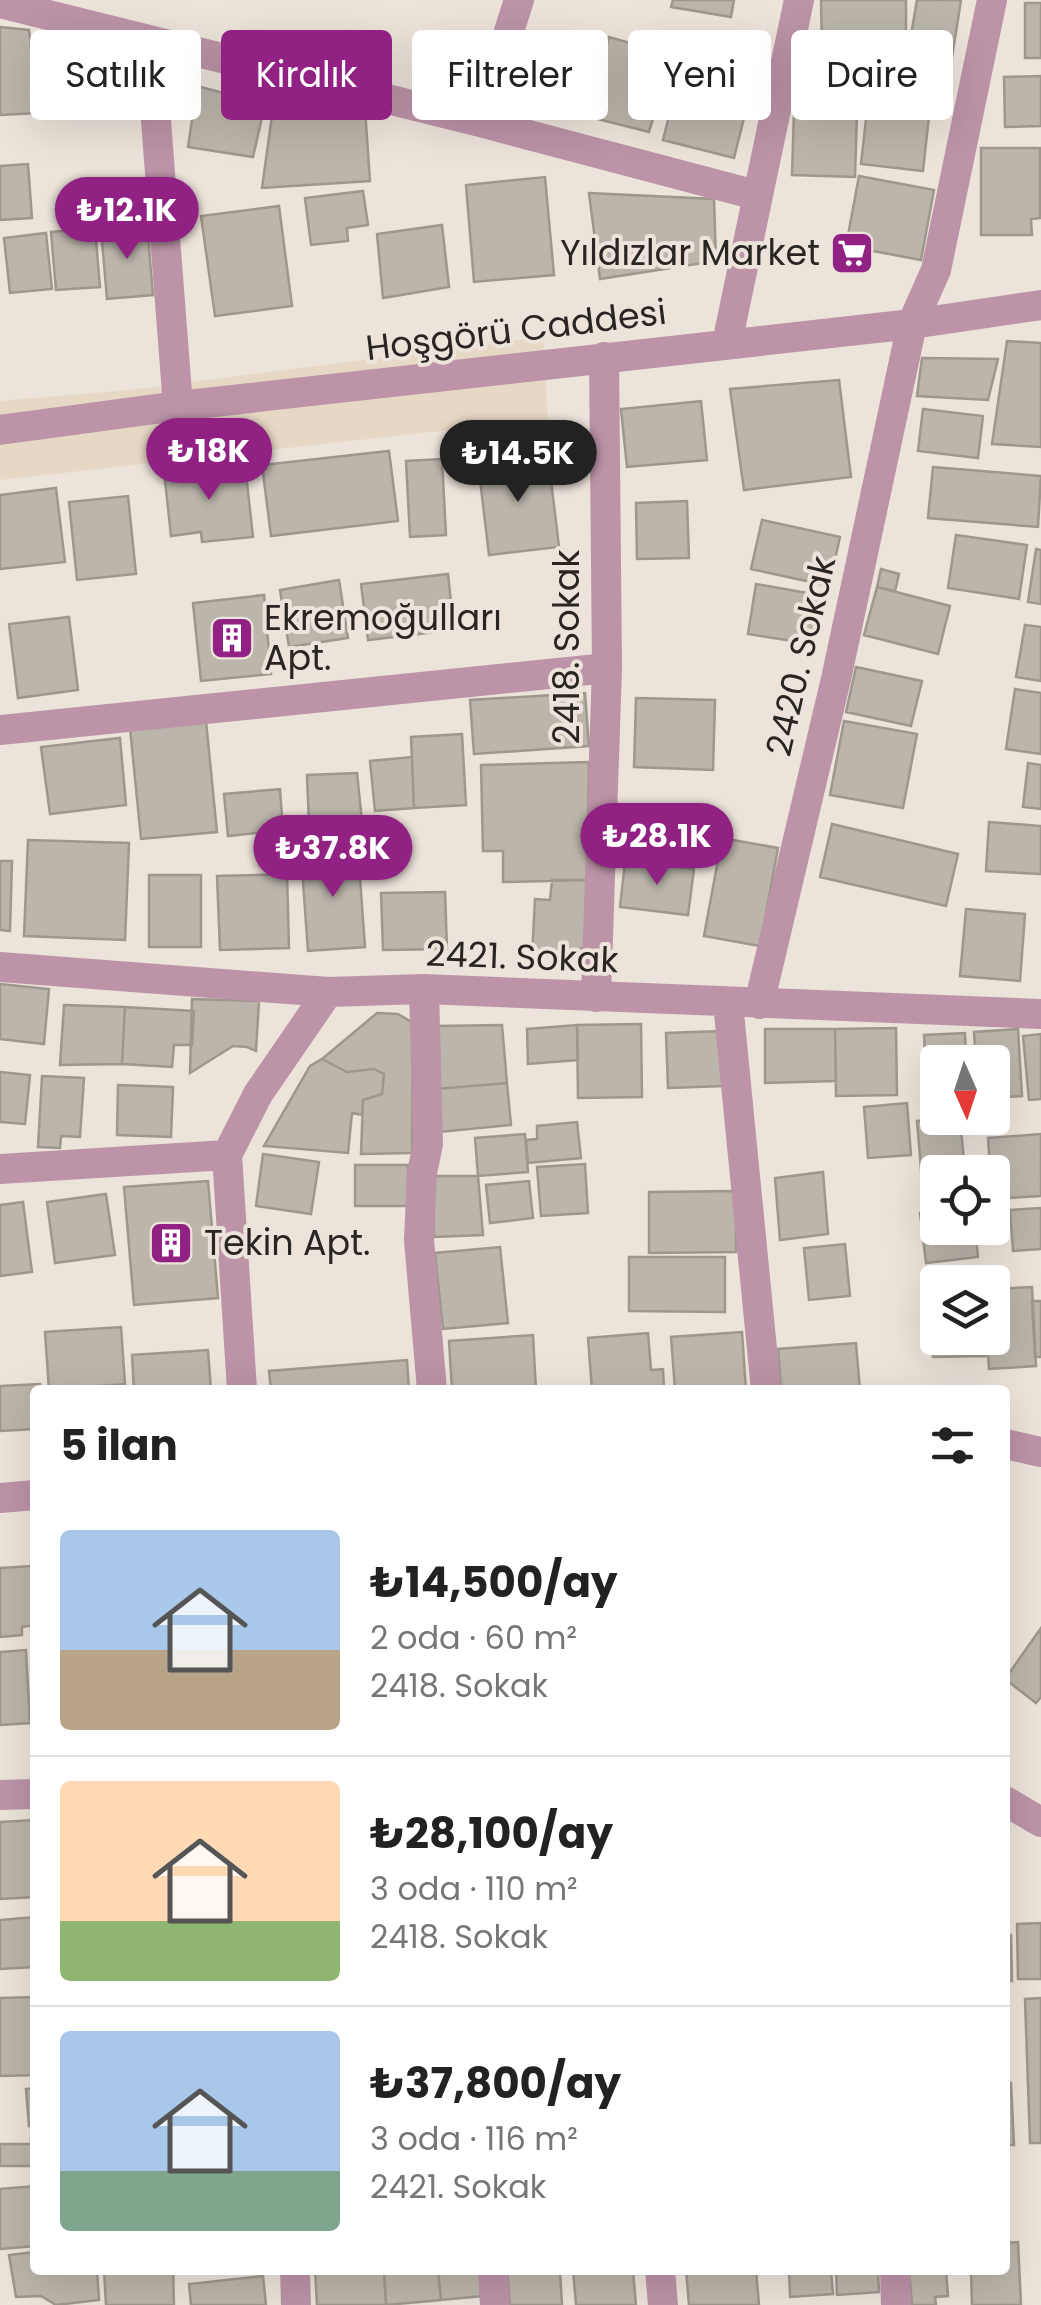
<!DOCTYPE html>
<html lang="tr">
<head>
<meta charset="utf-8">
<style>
  body { margin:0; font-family:Poppins,sans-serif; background:#f6f6f6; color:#222; height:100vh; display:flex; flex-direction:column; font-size:38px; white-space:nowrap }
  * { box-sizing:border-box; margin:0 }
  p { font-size:32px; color:#767676 }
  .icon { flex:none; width:55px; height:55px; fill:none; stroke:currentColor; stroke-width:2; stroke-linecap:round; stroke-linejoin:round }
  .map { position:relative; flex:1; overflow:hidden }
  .side { position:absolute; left:30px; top:1385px; width:980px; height:890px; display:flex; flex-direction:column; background:#fff; border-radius:10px; box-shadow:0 10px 40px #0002 }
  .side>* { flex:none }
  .hud { position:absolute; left:30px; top:30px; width:982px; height:90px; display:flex; gap:20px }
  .needle { width:65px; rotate:177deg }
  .fabs { position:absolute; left:920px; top:1045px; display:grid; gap:20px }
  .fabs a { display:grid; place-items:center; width:90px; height:90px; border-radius:10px; background:#fff; box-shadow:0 10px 40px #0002; font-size:50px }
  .price { position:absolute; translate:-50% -85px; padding:0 22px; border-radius:35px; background:#912283; color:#fff; font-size:32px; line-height:65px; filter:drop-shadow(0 2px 5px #0008) }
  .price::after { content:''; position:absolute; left:50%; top:60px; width:30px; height:22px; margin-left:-15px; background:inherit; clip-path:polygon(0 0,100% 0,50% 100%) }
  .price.active { background:#222; color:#fff }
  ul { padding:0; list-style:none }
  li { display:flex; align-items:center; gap:30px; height:250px; padding:0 30px }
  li+li { border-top:2px solid #e0e0e0 }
  li span { display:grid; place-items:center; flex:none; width:280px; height:200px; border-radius:10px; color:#555 }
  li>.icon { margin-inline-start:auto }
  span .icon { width:120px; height:120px; fill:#fffc; stroke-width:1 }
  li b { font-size:42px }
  h2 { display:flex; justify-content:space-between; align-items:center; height:120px; padding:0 30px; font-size:42px }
  .tag { padding:0 35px; border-radius:10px; background:#fff; box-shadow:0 10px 40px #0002; font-size:35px; line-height:90px }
  .tag.active { background:#912283; color:#fff }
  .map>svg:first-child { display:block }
  .commercial { fill:#e7d8c5 }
  .building { fill:#bbb5ab; stroke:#9e978e; stroke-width:2.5 }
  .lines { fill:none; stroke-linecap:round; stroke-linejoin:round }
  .minor { stroke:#bc93a7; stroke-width:30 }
  .labels { text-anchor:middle; stroke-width:8; stroke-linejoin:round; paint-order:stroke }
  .poi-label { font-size:35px; fill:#282522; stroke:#ece3da; text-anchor:start }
  .street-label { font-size:35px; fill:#282522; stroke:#ece3da }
</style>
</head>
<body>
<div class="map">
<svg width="1041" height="2305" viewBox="0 0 1041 2305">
  <rect width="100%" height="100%" fill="#ece3da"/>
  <path class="commercial" d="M543 337 548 419 0 480V401L130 390Z"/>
  <path class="building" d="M673 0H734L731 17 671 7Z
    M821 0H906V53H822Z
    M917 0H961L950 70 906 64Z
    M1025 3H1041V58H1025Z
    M0 27 29 30 39 113 0 115Z
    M609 37 672 55 649 132 586 116Z
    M684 56 755 74 734 158 663 140Z
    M901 66 895 105 838 104 835 68Z
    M1041 76V126L1005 127 1004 77Z
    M197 86 265 104 253 157 188 147Z
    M273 108 365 109 370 181 262 188Z
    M867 110 929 116 923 171 861 164Z
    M794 111 857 113 855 177 792 175Z
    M981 148H1040V218L1031 219 1032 235H981Z
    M28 164 32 218 0 220V166Z
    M859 176 934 190 921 260 846 246Z
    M545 177 554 275 474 282 466 185Z
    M363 191 368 225 347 228 348 241 311 245 305 198Z
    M589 193 714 199 716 261 600 279Z
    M279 206 292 306 215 316 201 216Z
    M147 224 153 295 107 299 101 229Z
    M442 225 449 287 383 298 377 234Z
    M95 228 100 287 56 290 51 232Z
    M46 233 52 289 10 293 4 238Z
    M1007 341 1041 343V447L992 444Z
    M922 358 998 359 988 400 917 396Z
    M839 380 851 477 744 490 730 389Z
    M701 401 707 460 627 467 621 409Z
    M923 409 983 416 978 458 918 451Z
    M389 451 398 521 271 536 262 465Z
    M548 455 559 547 489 555 478 463Z
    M442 459 446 535 410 537 406 461Z
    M245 464 253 537 202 542 201 532 171 536 164 471Z
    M933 467 1041 476 1038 527 928 518Z
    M56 488 65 562 0 569V495Z
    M128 496 136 574 77 580 69 502Z
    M687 501 689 558 637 559 636 503Z
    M762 520 840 537 829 586 751 569Z
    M956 535 1027 545 1019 599 948 588Z
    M1036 549 1041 550V604L1028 602Z
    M881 569 899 574 895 591 877 587Z
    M448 574 454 630 368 640 361 584Z
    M339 580 348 638 289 647 280 590Z
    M756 584 819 595 812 644 748 634Z
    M877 587 950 606 938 654 864 635Z
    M264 595 271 674 201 681 193 603Z
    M69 617 78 690 18 698 9 624Z
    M1025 625 1041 627V681L1016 677Z
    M856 667 922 681 911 726 846 712Z
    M1015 689 1041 693V754L1006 749Z
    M585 693 589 746 474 754 470 700Z
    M636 698 715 700 713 770 634 767Z
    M206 721 217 832 141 839 130 728Z
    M844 721 917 734 903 808 830 795Z
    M462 734 466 805 414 808 411 737Z
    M120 738 126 805 50 814 41 747Z
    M412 757 414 808 375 811 370 761Z
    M589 762 587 880 503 882V851H483L481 765Z
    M1028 763 1041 765V809L1023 807Z
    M357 773 362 821 309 825 307 775Z
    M280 789 283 830 228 836 224 794Z
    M989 822 1041 826V874L986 871Z
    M832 824 958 854 946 906 820 877Z
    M722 838 778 848 760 946 704 936Z
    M28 840 129 843 125 940 24 936Z
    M358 850 365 947 308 951 301 854Z
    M0 861H12L10 931 0 930Z
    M625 862 694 869 688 915 620 907Z
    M287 874 289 948 220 950 217 876Z
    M149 875H201V947H149Z
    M552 880H587L586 947 570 953 532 956 535 899 550 900Z
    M445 892 447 949 383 950 381 893Z
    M966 909 1025 914 1020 981 960 976Z
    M0 984 49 989 44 1044 0 1039Z
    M192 999 259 1001 256 1051 247 1047 233 1046 190 1073Z
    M64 1005 125 1007 122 1064 60 1065Z
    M125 1007 194 1011 192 1045H174L172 1067 122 1064Z
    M377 1013 398 1014 413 1023 412 1153 361 1154 363 1100 382 1094 384 1074 374 1069 347 1072 322 1059Z
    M641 1024 642 1097 578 1098 577 1025Z
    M502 1025 507 1083 436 1089 435 1026Z
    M577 1025 578 1060 528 1064 527 1029Z
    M896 1028 897 1095 836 1096 835 1029Z
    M765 1029H835L836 1081 765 1083Z
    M1018 1029 1022 1096 992 1098V1062H976L974 1032Z
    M722 1031 724 1086 668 1088 666 1033Z
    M965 1033 966 1062H938V1098L927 1099 924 1035Z
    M1041 1034V1099L1029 1100 1023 1036Z
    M322 1059 347 1072 374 1069 384 1074 382 1094 363 1100 362 1115 352 1113 348 1153 264 1146 310 1066Z
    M0 1072 30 1075 25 1124 0 1122Z
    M42 1076 84 1078 80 1137 61 1136 60 1148 38 1147Z
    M507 1083 511 1125 440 1132 436 1089Z
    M118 1085 173 1087 171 1137 117 1135Z
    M907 1103 911 1155 868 1158 864 1107Z
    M960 1118 965 1172H938V1179L922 1181 917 1121Z
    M577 1122 581 1158 528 1163 526 1140 537 1139V1126Z
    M525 1134 528 1172 478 1176 475 1138Z
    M1041 1134V1196L992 1199 988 1138Z
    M263 1154 319 1162 311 1214 256 1206Z
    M585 1164 588 1213 541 1216 537 1167Z
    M355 1165H408V1206H355Z
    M823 1172 828 1234 780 1240 775 1178Z
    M431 1176H478L483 1235 434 1237Z
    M208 1181 218 1298 134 1305 124 1187Z
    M529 1181 533 1218 490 1223 486 1185Z
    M736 1191V1252L649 1253V1192Z
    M106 1194 115 1255 55 1263 47 1202Z
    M23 1202 32 1272 0 1276V1205Z
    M1041 1208V1249L1013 1251 1010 1210Z
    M938 1211V1228H975L978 1257 926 1263 920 1213Z
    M845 1244 850 1296 809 1300 804 1248Z
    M500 1247 508 1323 443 1329 435 1253Z
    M629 1257H725V1312L629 1311Z
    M1032 1287 1036 1366 989 1369 987 1338H992V1289Z
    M1032 1301H1041V1357H1035Z
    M930 1304H938V1338H987L988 1356 933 1357Z
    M121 1327 125 1384 49 1390 45 1332Z
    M742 1332 746 1390H675L671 1337Z
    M648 1333 651 1370 663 1369 664 1390H592L588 1338Z
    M533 1335 536 1390H452L449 1341Z
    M856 1343 860 1390H781L778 1349Z
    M208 1350 211 1390H134L132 1355Z
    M407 1360 409 1390H271L269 1371Z
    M40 1384 41 1390H35V1429L0 1431V1386Z
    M33 1566 35 1625 22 1627V1635L0 1637V1568Z
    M1041 1628V1697L1036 1703 1005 1679Z
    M26 1650 30 1723 0 1725V1652Z
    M35 1820V1897L0 1899V1822Z
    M35 1917V1967L0 1969V1920Z
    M1041 1923V1979H1018L1017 1924Z
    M1005 1935H1011L1012 1981H1005Z
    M35 1997V2075L0 2076V1998Z
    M1041 1998V2143H1030L1025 1999Z
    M1005 2083H1011L1014 2145H1005Z
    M35 2088V2125L29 2126 26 2089Z
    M35 2134V2166H0V2144H31V2135Z
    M35 2186V2246L0 2249V2189Z
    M1018 2242 1021 2305H972L971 2270H1005V2243Z
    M35 2252V2270H97L99 2300 56 2305 41 2296 16 2297 9 2255Z
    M104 2270H173L174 2305H106Z
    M315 2270H384L386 2305H317Z
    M384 2270H438L441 2300 386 2305Z
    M438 2270H481L483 2296 441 2300Z
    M507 2270H560L562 2305H510Z
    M573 2270H633L636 2305H576Z
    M686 2270H756L759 2305H689Z
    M789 2270H831L833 2294 790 2297Z
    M836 2270H878L879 2292 837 2295Z
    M909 2270H946L948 2296 935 2297 936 2305H912Z
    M263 2276 266 2305H191L189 2284Z"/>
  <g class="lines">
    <path class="minor" d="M0 3 480 122 756 195
      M150 43 178 406
      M480 122 519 0
      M727 343 799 0
      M0 430 178 406 912 324 1041 305
      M0 730 607 668
      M0 967 328 992 424 989 1041 1014
      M424 989 428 1144 422 1173 419 1240 432 1390
      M596 997 607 668 604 357
      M728 1003 766 1390
      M759 1004 836 679 912 324 936 270 992 0
      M0 1169 227 1155
      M242 1390 227 1155 258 1094 328 992
      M1005 1444 1041 1452
      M0 1498 35 1495
      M0 1795 35 1794
      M1005 1801 1041 1822
      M295 2270 296 2305
      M493 2270 495 2305
      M660 2270 663 2305
      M895 2270 896 2305"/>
  </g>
  <defs>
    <g id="supermarket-square" transform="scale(2.25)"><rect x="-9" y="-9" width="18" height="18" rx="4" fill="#912283" stroke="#ece3da"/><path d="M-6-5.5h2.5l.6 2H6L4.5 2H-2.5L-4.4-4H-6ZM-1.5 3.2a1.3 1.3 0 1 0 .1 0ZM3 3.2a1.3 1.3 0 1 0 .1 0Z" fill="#fff"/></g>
    <g id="building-square" transform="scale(2.25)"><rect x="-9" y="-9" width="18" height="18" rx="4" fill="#912283" stroke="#ece3da"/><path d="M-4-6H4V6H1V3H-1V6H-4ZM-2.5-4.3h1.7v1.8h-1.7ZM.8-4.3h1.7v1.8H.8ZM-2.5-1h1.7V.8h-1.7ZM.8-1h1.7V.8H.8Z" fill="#fff"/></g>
  </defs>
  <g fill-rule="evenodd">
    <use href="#supermarket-square" x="852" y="253"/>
    <use href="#building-square" x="232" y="638"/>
    <use href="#building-square" x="171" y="1243"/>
  </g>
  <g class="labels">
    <g class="poi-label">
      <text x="820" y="265" text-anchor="end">Yıldızlar Market</text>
      <text x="264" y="630">Ekremoğulları<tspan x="264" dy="40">Apt.</tspan></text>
      <text x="204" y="1255">Tekin Apt.</text>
    </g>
    <g class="street-label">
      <text transform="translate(516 330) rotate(-7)" y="12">Hoşgörü Caddesi</text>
      <text transform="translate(567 647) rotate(-90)" y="12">2418. Sokak</text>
      <text transform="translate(801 656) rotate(-77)" y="12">2420. Sokak</text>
      <text transform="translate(522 957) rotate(2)" y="12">2421. Sokak</text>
    </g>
  </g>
</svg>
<div class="fabs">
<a><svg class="needle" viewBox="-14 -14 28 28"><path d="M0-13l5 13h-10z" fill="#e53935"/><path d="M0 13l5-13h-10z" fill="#767676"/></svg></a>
<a><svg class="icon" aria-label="locate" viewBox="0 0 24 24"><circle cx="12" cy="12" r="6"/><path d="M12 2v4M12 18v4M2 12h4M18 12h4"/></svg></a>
<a><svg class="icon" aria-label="layers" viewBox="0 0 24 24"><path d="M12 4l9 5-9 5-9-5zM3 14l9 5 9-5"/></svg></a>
</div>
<b class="price" style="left:127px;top:262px">₺12.1K</b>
<b class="price" style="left:209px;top:503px">₺18K</b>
<b class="price active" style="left:518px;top:505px">₺14.5K</b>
<b class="price" style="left:657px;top:888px">₺28.1K</b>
<b class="price" style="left:333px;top:900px">₺37.8K</b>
<div class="hud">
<a class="tag">Satılık</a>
<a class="tag active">Kiralık</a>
<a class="tag">Filtreler</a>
<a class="tag">Yeni</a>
<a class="tag">Daire</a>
</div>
<section class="side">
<h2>5 ilan<svg class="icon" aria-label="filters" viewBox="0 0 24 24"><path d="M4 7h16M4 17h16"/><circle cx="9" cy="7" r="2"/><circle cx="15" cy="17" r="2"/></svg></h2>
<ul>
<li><span style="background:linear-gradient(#a9c7e8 60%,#b9a48a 0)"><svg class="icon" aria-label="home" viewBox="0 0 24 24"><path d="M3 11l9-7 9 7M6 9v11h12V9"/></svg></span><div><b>₺14,500/ay</b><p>2 oda · 60 m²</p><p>2418. Sokak</p></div></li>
<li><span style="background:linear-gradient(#ffd9b3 70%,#8fb573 0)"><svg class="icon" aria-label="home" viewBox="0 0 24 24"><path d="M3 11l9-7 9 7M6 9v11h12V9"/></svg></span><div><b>₺28,100/ay</b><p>3 oda · 110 m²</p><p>2418. Sokak</p></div></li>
<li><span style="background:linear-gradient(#a9c7e8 70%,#7fa58c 0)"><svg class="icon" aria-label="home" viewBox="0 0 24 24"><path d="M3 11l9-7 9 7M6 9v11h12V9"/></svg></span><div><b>₺37,800/ay</b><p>3 oda · 116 m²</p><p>2421. Sokak</p></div></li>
</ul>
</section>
</div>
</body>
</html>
